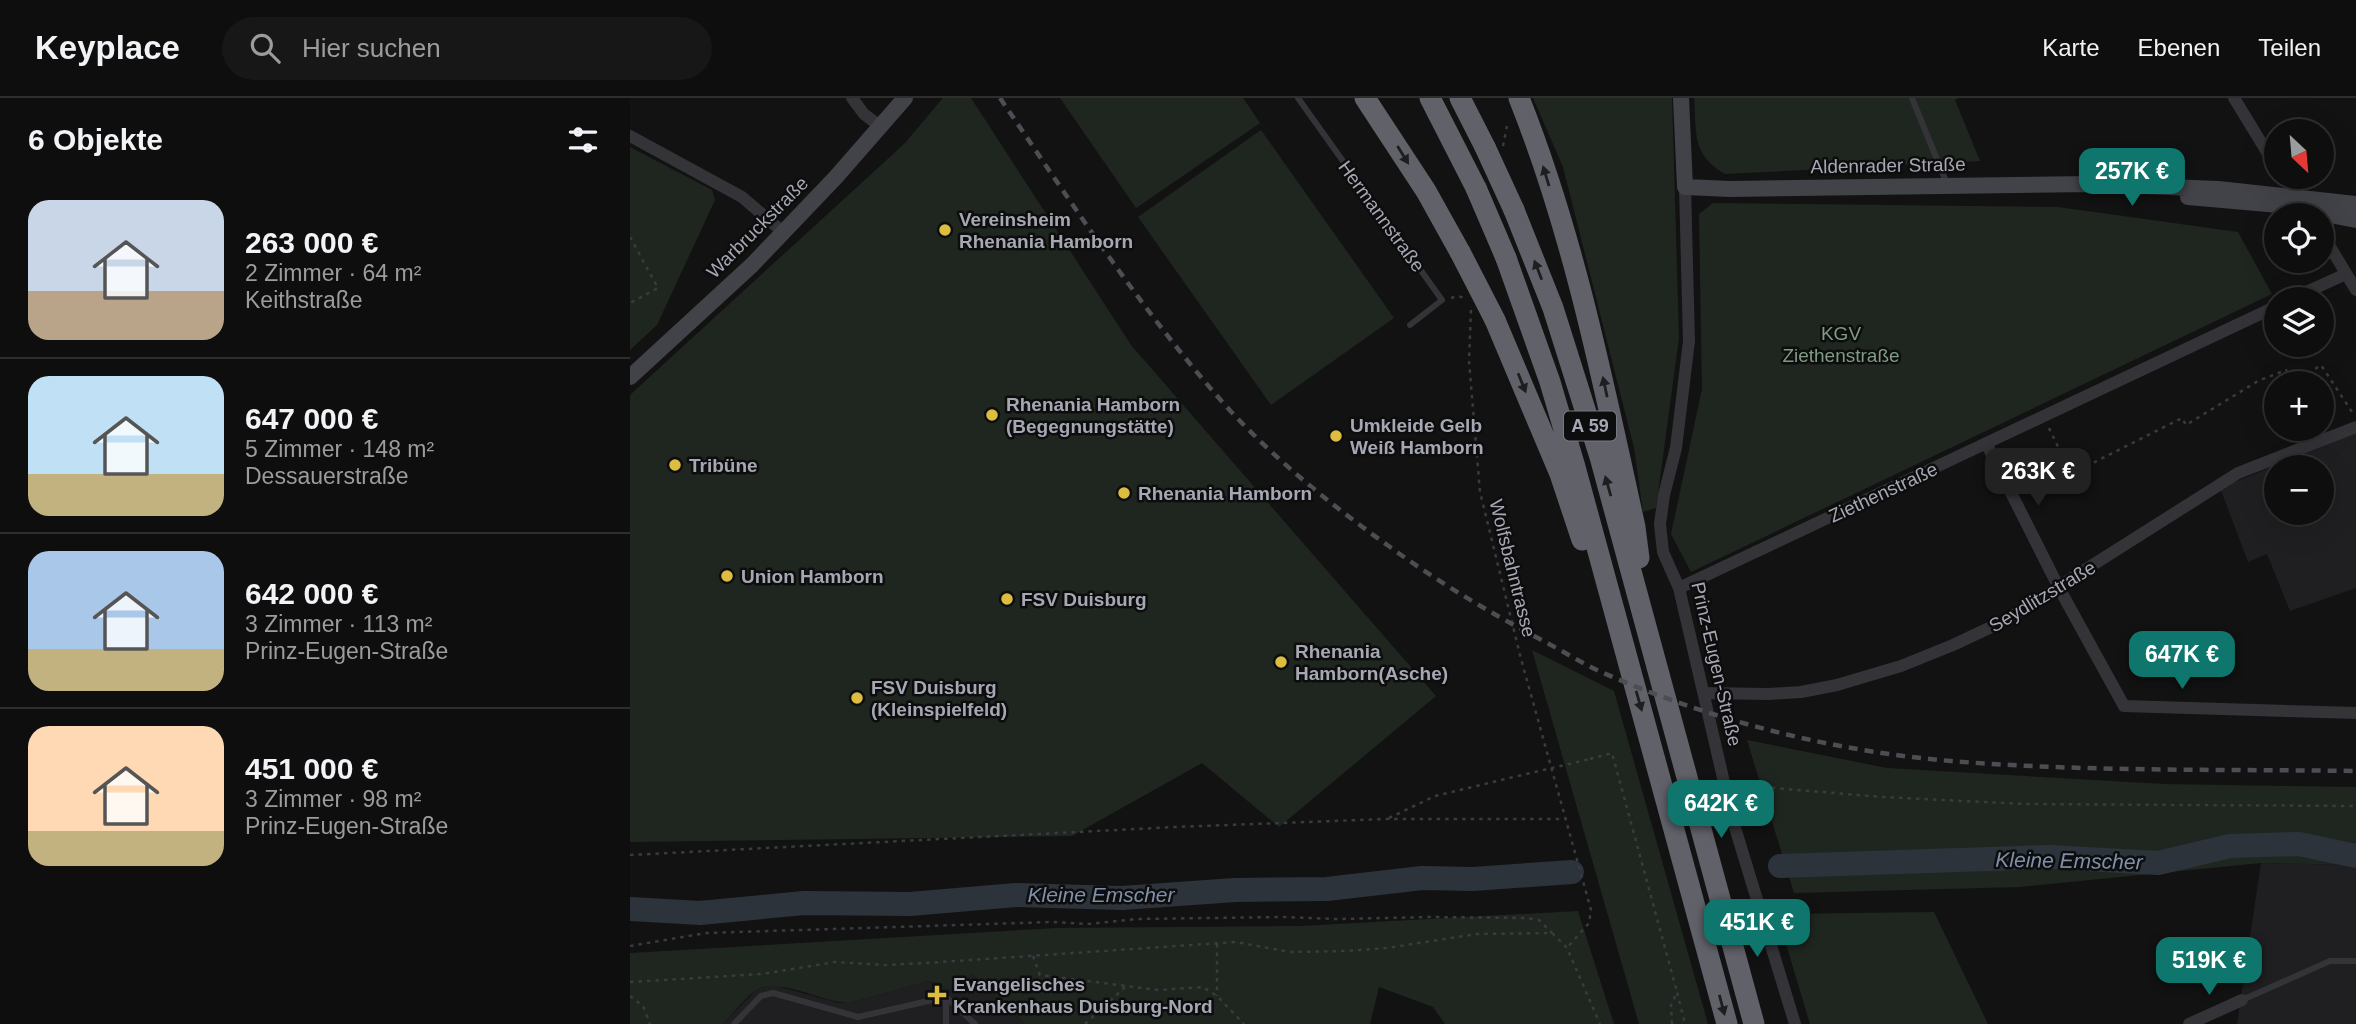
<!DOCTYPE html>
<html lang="de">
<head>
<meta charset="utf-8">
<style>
  body { margin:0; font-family:Helvetica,sans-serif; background:#171717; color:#f1f3f6; height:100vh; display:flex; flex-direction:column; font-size:26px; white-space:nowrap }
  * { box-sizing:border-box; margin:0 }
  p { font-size:23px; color:#9b9c9e }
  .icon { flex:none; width:38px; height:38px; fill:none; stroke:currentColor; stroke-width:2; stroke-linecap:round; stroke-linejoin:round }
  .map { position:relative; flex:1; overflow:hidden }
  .side { display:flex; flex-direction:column; background:#0e0e0e; width:630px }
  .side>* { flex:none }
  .needle { width:46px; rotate:154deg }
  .tools { position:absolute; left:1634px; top:21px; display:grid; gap:14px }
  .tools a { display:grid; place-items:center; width:70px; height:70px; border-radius:50%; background:#0e0e0e; box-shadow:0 7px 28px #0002,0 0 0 2px #2e2e2e; font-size:35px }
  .price { position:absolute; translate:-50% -60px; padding:0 16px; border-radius:14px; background:#0f766e; color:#fff; font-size:23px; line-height:46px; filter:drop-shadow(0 2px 4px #0008) }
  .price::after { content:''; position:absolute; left:50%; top:42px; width:21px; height:16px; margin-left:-10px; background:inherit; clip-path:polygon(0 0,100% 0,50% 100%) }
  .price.on { background:#222; color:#fff }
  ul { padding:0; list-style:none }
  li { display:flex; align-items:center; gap:21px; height:175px; padding:0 28px }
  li+li { border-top:2px solid #2e2e2e }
  li span { display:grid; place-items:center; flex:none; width:196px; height:140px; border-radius:21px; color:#555 }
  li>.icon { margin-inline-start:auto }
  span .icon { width:84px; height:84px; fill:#fffc; stroke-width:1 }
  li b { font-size:30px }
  h2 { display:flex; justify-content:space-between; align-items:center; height:84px; padding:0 28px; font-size:30px }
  header { display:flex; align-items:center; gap:42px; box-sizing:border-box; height:98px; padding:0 35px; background:#0e0e0e; border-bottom:2px solid #2e2e2e }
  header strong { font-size:33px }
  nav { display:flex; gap:38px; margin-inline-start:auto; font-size:24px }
  .search { width:490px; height:63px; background:#171717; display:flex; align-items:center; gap:18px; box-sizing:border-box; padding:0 24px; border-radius:38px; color:#9b9c9e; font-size:26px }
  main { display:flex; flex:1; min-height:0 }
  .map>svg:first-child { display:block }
  .built { fill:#1f1e20; fill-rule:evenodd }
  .green { fill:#1f2620 }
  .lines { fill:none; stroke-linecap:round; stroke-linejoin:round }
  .river { stroke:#2d333b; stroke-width:24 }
  .path { stroke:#3a3a3f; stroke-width:2.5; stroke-dasharray:3.5 5; stroke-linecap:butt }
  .lane { stroke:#343438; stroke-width:6 }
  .street { stroke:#343438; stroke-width:12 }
  .secondary { stroke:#424348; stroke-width:16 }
  .highway { stroke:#606169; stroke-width:21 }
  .rail { stroke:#4d4d53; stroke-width:4.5; stroke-dasharray:9 7; stroke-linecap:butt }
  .path-bridge { stroke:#3a3a3f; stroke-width:2.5; stroke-dasharray:3.5 5; stroke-linecap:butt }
  .highway-bridge { stroke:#606169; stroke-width:21 }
  .oneway { fill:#1e1e20 }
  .poi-dot { fill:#ddbd40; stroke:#0d0d0e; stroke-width:2.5 }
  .labels { text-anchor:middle; stroke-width:5; stroke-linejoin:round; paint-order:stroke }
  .shield { fill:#0d0d0e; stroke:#777982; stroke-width:2 }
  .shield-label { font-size:18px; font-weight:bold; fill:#a5a7b3 }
  .street-label { font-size:19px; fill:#a5a7b3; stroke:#0d0d0e }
  .poi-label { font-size:19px; font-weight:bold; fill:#a5a7b3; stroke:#0d0d0e; text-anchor:start }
  .park-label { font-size:19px; fill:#7e9c84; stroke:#0d0d0e }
  .water-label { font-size:21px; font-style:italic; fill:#7f91aa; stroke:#0d0d0e }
</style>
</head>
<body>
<header>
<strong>Keyplace</strong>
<div class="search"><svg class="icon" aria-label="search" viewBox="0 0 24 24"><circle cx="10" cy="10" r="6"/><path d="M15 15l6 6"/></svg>Hier suchen</div>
<nav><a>Karte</a><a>Ebenen</a><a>Teilen</a></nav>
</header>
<main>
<section class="side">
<h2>6 Objekte<svg class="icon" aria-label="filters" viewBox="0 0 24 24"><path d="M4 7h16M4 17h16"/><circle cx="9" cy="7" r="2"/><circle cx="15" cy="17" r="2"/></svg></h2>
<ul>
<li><span style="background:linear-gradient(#c9d6e8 65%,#b9a48a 0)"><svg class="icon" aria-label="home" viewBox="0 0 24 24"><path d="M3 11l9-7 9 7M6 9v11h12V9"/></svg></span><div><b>263 000 €</b><p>2 Zimmer · 64 m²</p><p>Keithstraße</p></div></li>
<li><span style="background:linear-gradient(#bfe0f5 70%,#c2b280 0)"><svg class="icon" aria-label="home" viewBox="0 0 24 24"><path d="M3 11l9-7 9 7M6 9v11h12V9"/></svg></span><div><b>647 000 €</b><p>5 Zimmer · 148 m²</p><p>Dessauerstraße</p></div></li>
<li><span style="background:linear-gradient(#a9c7e8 70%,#c2b280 0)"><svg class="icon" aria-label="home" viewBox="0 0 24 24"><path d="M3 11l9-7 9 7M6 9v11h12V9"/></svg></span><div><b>642 000 €</b><p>3 Zimmer · 113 m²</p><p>Prinz-Eugen-Straße</p></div></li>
<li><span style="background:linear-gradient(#ffd9b3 75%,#c2b280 0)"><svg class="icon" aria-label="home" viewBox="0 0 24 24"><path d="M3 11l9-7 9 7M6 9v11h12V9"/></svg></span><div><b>451 000 €</b><p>3 Zimmer · 98 m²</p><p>Prinz-Eugen-Straße</p></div></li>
</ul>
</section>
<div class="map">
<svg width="1726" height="926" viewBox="0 0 1726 926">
  <rect width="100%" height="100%" fill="#121213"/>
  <path class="built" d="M1726 335V490L1660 513 1637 456 1618 464 1590 390ZM1647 369H1692V415H1647Z
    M1631 765 1726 767V926H1607Z
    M342 875 395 926H93L127 891 143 887 209 905H220L298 883 309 885Z"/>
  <path class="green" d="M313 0H341L501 247 806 598 649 729 572 665 442 738 0 744V297L274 46Z
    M430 0H613L630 25 506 110Z
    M903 0H1042L1049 240 1026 410 1013 414 1004 350 933 69Z
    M1064 0H1329L1325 2 1350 63 1095 76C1061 56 1067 36 1064 0Z
    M631 32 764 220 641 307 508 119Z
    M0 49 82 92 85 102 27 227 0 252Z
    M1083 105 1428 109 1608 134 1642 196 1061 474 1041 436 1072 291 1069 116Z
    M902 552 984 593 1078 926H1009Z
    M1117 642 1257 670 1534 686 1726 689V767L1631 765 1390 789 1164 795Z
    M948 813 984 926H815L803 909 749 889 740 926H395L342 875 334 883 330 880 318 892 309 885 298 883 220 905C194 905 152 880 128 891 118 896 102 917 93 926H0V855L426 830 671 828Z
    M1304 814 1358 926H1180L1147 816Z"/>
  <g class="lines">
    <path class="river" d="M1150 768 1420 759 1528 765 1600 748 1669 746 1726 758
      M0 811 70 815 174 805 280 806 386 797 492 800 605 792 697 791 792 780 843 781 942 774"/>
    <path class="path" d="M873 48 878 23
      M0 139 28 190 0 205
      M821 200 828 198 835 200
      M841 212 839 263 850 394 891 561 961 812 959 825 937 850
      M1664 285 1691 267 1724 317
      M1419 330 1441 376 1552 320 1556 327 1628 283 1656 272 1663 285
      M960 661 982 655 1047 894
      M1108 687 1252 699 1394 706 1726 708
      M759 720 805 698 888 678
      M0 757 545 729 756 721H936
      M587 846V898
      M0 848 76 835 422 824 458 826 507 821 653 819 707 821 802 819 897 820 909 822 922 835
      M403 858 410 877 528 892 573 889 587 898 614 926
      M0 884 132 876 205 864 255 867 296 865 606 844 660 854 716 853 757 850 847 836 922 835 937 850 970 926
      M0 898 13 908 20 926
      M455 926 495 889
      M1042 926 1041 907 1047 894 1055 926"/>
    <path class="lane" d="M668 0 812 202 780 227
      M1282 0 1317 86
      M1612 902 1700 863H1726
      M104 926 131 898 143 895 228 919 316 899 345 926
      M316 926V899"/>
    <path class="street" d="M222 0 234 16 251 29
      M1604 0 1643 64 1647 75
      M0 38 112 99 154 135
      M1055 89 1059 243 1046 350 1034 397 1030 426 1033 454 1049 490 1103 723 1165 926
      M1697 110 1699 147 1726 192
      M1661 201 1716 176
      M1356 345 1429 490 1494 608 1726 615
      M1049 490 1647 208
      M1074 595 1139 596 1171 594 1207 587 1271 568 1323 547 1374 523 1608 375 1726 329
      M1559 926 1612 902"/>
    <path class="secondary" d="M1051 0 1055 89 1100 91 1462 86 1588 91 1726 106
      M1558 99 1649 107 1726 122
      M0 279 122 167 206 79 275 0"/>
    <path class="highway" d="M735 0 796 93 830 154
      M800 0 846 90
      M830 0 855 49
      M889 0C944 138 973 284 1005 429L1009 460
      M884 112 923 210 970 359 1124 926
      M876 160 920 284 945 369 1097 926
      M865 222 930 376 952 442"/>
    <path class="rail" d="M370 0C441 104 511 212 595 307 644 361 701 407 760 449 811 486 864 517 919 546 936 555 952 565 969 573 1079 622 1201 653 1321 663 1455 674 1591 671 1726 673"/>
    <path class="path-bridge" d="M888 678 960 661"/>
    <path class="highway-bridge" d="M855 49 884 112
      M846 90 876 160
      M830 154 865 222"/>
  </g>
  <defs><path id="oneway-solid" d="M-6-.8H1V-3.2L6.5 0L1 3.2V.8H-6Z" transform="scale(1.75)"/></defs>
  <g class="oneway">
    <use href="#oneway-solid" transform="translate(773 57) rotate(58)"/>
    <use href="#oneway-solid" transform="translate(916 78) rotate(-107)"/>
    <use href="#oneway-solid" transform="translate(908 172) rotate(-111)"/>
    <use href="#oneway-solid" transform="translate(892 285) rotate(68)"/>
    <use href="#oneway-solid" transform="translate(975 289) rotate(-102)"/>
    <use href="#oneway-solid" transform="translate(978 388) rotate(-106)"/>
    <use href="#oneway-solid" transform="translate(1009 603) rotate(74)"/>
    <use href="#oneway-solid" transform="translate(1092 907) rotate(75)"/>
  </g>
  <g class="poi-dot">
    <circle cx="315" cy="132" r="7"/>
    <circle cx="362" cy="317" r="7"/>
    <circle cx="706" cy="338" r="7"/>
    <circle cx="45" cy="367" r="7"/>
    <circle cx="494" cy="395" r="7"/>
    <circle cx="97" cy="478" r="7"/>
    <circle cx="377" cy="501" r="7"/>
    <circle cx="651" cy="564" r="7"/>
    <circle cx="227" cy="600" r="7"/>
    <path d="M303.5 886.5h7v7h7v7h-7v7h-7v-7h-7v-7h7z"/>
  </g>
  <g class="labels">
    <rect class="shield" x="934" y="313.5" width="52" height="29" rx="5"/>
    <g class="shield-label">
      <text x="960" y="334">A 59</text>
    </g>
    <g class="street-label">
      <text transform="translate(1258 67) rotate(-1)" y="7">Aldenrader Straße</text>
      <text transform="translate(752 118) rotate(54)" y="7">Hermannstraße</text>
      <text transform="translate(127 129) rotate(-45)" y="7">Warbruckstraße</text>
      <text transform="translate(1253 394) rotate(-25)" y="7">Ziethenstraße</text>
      <text transform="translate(883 470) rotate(76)" y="7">Wolfsbahntrasse</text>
      <text transform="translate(1412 498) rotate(-31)" y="7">Seydlitzstraße</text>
      <text transform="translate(1087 566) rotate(77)" y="7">Prinz-Eugen-Straße</text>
    </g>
    <g class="poi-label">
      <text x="329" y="128">Vereinsheim<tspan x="329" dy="22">Rhenania Hamborn</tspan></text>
      <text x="376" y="313">Rhenania Hamborn<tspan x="376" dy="22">(Begegnungstätte)</tspan></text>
      <text x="720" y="334">Umkleide Gelb<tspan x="720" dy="22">Weiß Hamborn</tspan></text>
      <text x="59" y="374">Tribüne</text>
      <text x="508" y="402">Rhenania Hamborn</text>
      <text x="111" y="485">Union Hamborn</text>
      <text x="391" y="508">FSV Duisburg</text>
      <text x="665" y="560">Rhenania<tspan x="665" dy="22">Hamborn(Asche)</tspan></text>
      <text x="241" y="596">FSV Duisburg<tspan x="241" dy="22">(Kleinspielfeld)</tspan></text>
      <text x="323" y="893">Evangelisches<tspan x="323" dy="22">Krankenhaus Duisburg-Nord</tspan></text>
    </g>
    <g class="park-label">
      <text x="1211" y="242">KGV<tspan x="1211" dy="22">Ziethenstraße</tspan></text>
    </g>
    <g class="water-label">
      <text transform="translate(1439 763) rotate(1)" y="7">Kleine Emscher</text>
      <text x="471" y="804">Kleine Emscher</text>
    </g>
  </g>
</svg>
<div class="tools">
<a><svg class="needle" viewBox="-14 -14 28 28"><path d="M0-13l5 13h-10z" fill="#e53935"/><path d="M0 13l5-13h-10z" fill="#9b9c9e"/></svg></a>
<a><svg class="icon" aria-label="locate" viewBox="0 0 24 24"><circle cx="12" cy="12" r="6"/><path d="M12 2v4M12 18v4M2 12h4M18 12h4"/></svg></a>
<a><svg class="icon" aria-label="layers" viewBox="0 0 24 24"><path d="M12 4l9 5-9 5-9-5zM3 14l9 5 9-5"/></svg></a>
<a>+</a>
<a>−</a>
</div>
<b class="price" style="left:1502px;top:110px">257K €</b>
<b class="price on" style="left:1408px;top:410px">263K €</b>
<b class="price" style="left:1552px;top:593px">647K €</b>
<b class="price" style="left:1091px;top:742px">642K €</b>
<b class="price" style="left:1127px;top:861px">451K €</b>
<b class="price" style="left:1579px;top:899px">519K €</b>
</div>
</main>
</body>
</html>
